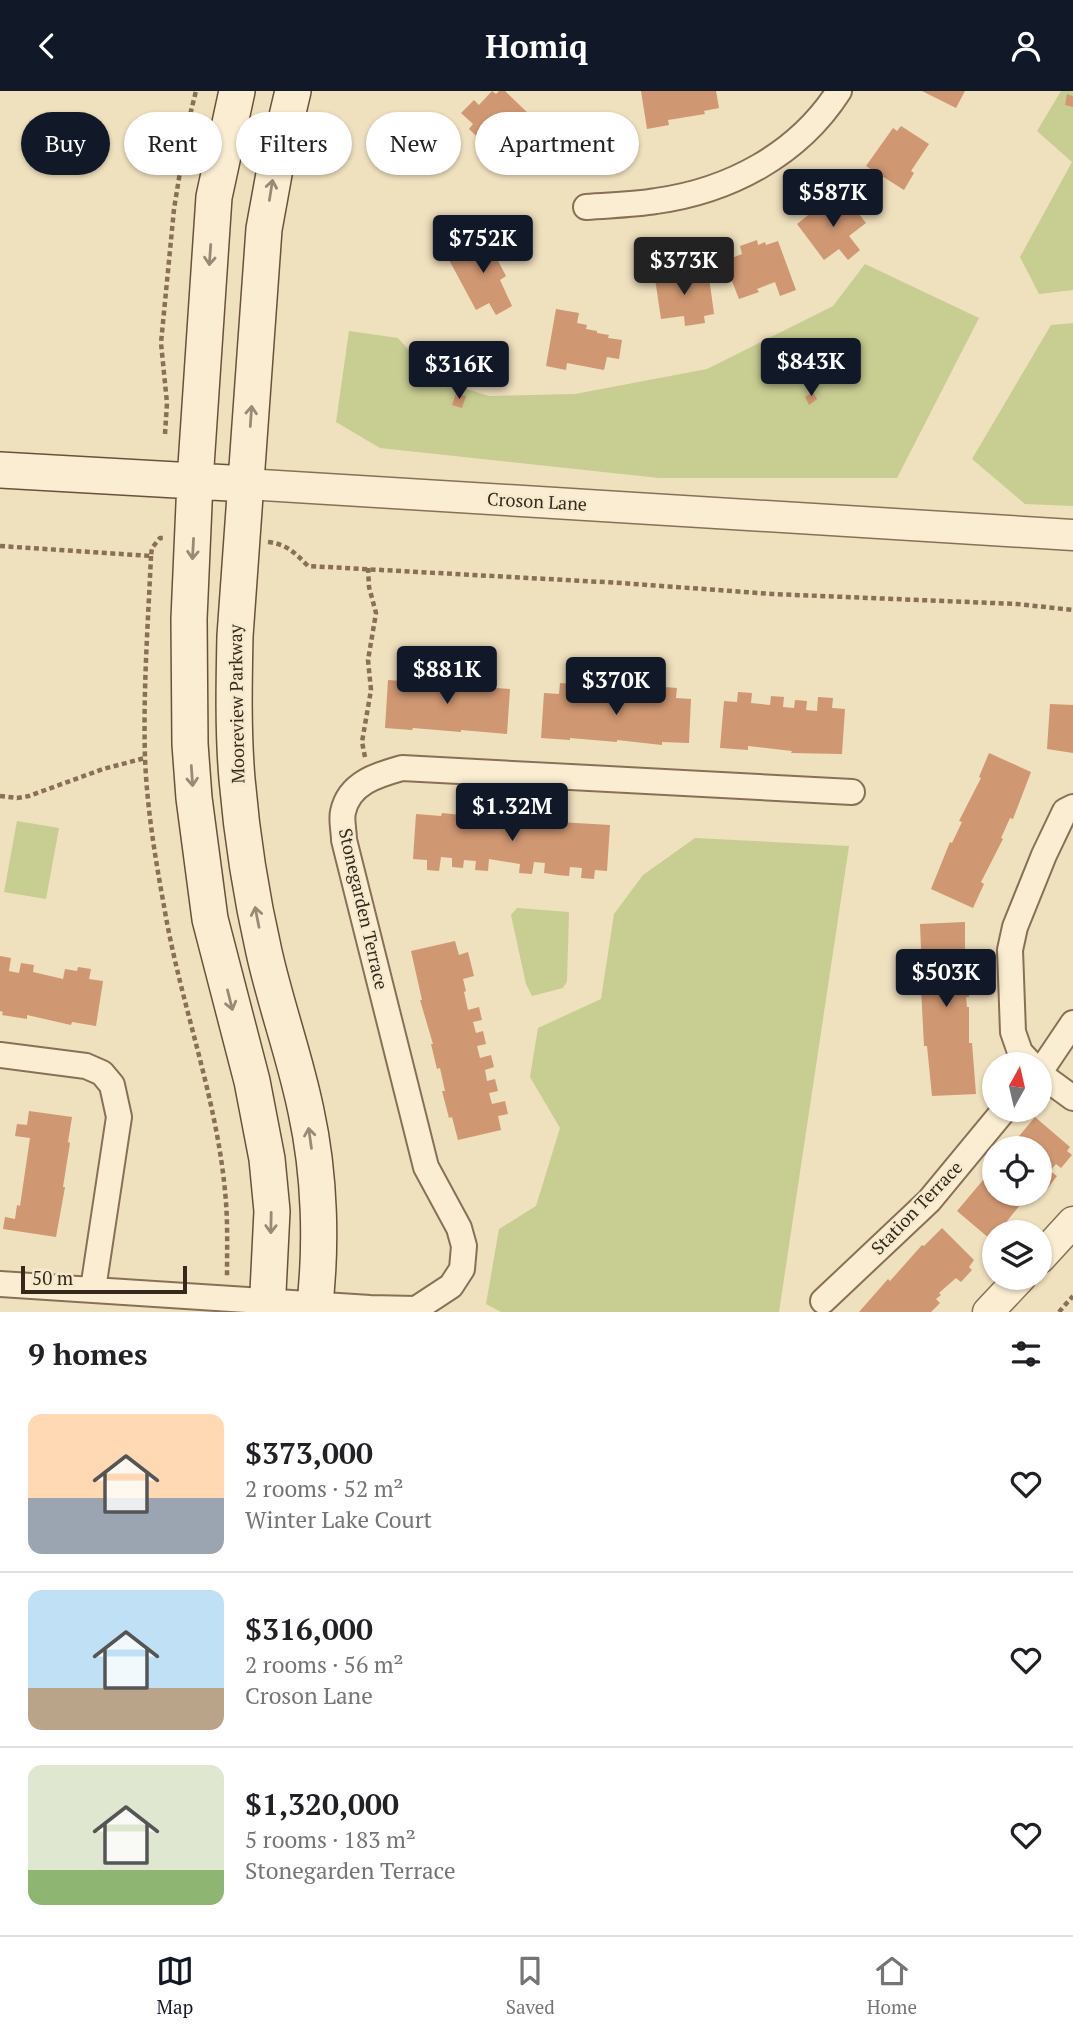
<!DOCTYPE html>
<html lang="en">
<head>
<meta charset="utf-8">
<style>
  body { margin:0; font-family:"PT Serif",serif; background:#f2f2f2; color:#202124; height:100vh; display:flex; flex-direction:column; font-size:26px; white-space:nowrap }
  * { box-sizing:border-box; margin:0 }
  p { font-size:23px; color:#757577 }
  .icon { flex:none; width:38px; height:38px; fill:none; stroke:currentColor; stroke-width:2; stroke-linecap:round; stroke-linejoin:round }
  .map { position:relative; height:1221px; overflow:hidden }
  .side { display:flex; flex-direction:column; background:#fff; flex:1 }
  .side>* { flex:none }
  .guide { position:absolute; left:21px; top:21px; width:700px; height:63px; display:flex; gap:14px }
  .needle { width:46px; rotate:8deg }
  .fabs { position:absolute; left:982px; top:961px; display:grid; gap:14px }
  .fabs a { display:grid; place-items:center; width:70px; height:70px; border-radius:50%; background:#fff; box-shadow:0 2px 5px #0004; font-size:35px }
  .scale { position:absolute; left:21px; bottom:18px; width:166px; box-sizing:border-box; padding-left:7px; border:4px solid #37281c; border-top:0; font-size:19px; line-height:24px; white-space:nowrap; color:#37281c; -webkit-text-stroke:5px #f6eace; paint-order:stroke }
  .price { position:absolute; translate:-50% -60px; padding:0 16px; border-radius:7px; background:#111827; color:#fff; font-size:23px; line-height:46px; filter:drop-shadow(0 2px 4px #0008) }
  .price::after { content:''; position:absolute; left:50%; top:42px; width:21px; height:16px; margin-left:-10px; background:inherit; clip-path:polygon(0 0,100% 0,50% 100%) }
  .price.active { background:#222; color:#fff }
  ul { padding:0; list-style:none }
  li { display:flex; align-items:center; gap:21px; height:175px; padding:0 28px }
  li+li { border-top:2px solid #e0e0e0 }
  li span { display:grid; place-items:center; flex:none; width:196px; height:140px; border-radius:14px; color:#555 }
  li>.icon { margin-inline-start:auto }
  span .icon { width:84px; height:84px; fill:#fffc; stroke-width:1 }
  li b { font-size:30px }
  h2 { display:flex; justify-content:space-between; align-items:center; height:84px; padding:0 28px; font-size:30px }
  .chip { padding:0 24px; border-radius:32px; background:#fff; box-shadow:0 2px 5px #0004; font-size:24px; line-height:63px }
  .chip.active { background:#111827; color:#fff }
  header { display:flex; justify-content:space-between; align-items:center; height:91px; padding:0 28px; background:#111827; color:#fff; font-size:32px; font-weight:700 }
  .menu { display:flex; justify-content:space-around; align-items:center; height:98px; border-top:2px solid #e0e0e0; background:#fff; font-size:19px; color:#757577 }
  .menu a { display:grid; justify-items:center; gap:4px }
  .menu .active { color:#111827 }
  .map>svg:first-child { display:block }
  .green { fill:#c8cd92 }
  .building { fill:#cf9772 }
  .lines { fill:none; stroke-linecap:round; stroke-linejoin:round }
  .minor-casing { stroke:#887056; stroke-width:28 }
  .tertiary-casing { stroke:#887056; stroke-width:33 }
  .secondary-casing { stroke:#6a513a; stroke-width:38 }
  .path { stroke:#887056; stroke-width:4.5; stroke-dasharray:5 3.5; stroke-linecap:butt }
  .minor { stroke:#faedd2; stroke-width:24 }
  .tertiary { stroke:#faedd2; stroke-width:30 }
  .secondary { stroke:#faedd2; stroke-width:35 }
  .oneway { stroke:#988a77 }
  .labels { text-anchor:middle; stroke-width:5; stroke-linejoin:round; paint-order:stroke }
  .street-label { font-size:18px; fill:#37281c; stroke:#f6eace }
</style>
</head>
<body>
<header><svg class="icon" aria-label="back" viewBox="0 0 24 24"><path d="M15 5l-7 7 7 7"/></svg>Homiq<svg class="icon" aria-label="person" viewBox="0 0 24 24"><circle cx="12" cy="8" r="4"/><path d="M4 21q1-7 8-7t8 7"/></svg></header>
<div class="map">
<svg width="1073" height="1221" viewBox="0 0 1073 1221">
  <rect width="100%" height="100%" fill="#efe0be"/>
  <path class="green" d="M1061 0H1073V199L1039 203 1020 166 1072 71 1037 40Z
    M865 173 979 227 897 387H659L380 357 336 331 349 240 398 247 435 288 489 305 575 303 707 278 833 215Z
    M1073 232V415L1025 413 972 368 1051 234Z
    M17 730 59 737 46 808 4 801Z
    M695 747 849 755 779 1221H501L486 1213 499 1138 536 1115 560 1037 530 986 538 937 601 908 614 823 643 784Z
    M517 817 569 821 567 890 563 897 532 905 526 893 511 824Z"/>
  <path class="building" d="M492 0 496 3 499 0H505L530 24 521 33 525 37 512 50 517 55 502 70 469 38 473 33 461 22 474 9 479 14Z
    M641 0H716L719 17 704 20 705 23 668 29 669 34 647 38Z
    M922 0H965L956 17Z
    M1067 3 1073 5V16L1065 14Z
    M901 35 929 53 911 80 914 82 904 99 866 75 893 37 897 40Z
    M61 51 71 55 67 63 57 59Z
    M843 103 866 132 849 145 860 159 848 169 839 158 824 169 797 133 812 121 814 124 827 114 829 117 834 113 833 111Z
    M495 144 504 161 496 166 506 185 500 189 512 215 496 224 489 212 476 219 448 167Z
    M757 149 758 154 765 151 766 154 778 150 796 199 780 205 775 191 757 198 759 201 739 208 724 170 742 163 740 155Z
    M671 179 672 187 696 183 697 188 709 186 714 223 704 225 705 232 685 235 684 225 661 228 654 181Z
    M556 218 579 222 577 232 587 234 586 238 597 240V242L609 244 608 247 622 249 619 268 607 266 604 279 567 272 566 279 546 275Z
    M813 301 817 308 809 314 805 306Z
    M456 302 466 305 462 317 452 314Z
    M404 582 416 583 415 592 438 594 439 585 452 587V597L463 598V596L483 597 484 587 497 588 496 597 510 598 507 643 461 639V641L413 637 412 639 385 637 388 589 403 590Z
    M560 592 584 594 583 604 620 608V606L639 607 640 599 653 600V609L664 610V596L677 597 676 607 691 608 689 652 662 651V654L617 649V651L570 647V649L541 647 544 602 559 603Z
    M738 601 752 602 751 612 770 614 771 605 784 606 783 616 794 617 795 609 807 610 806 619 817 620 818 606 833 607 832 617 845 618 842 663 791 662 792 660 748 655V659L720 657 724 610 737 611Z
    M1050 613 1073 614V662L1047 658Z
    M989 662 1031 681 1013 728 1010 727 1001 747 1003 748 981 791 984 793 973 817 931 798 950 751 952 752 962 731 959 730 981 687 979 686Z
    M442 722 490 727V725L511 727V728L535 730V728L560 729 559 731 610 734 607 780 595 779 594 788 581 787 582 777 570 776 569 785 557 784 544 782 545 772 534 771 532 783 519 782 520 773 489 768 488 780 475 779 476 770 464 769 463 777 452 776V767L441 766 439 780 427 779V769L413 768 416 723 441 725Z
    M965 831V880H968L969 906H966L967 916H969V952H972L976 1003 932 1005 927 955H924L919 858H921L920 833Z
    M455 850 459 864 468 861 474 885 463 888 466 900 464 901 468 919 479 916 482 929 473 931 476 942 483 940 486 953 477 955 480 967 491 964 494 976 485 979 487 990 495 988 498 1000 489 1002 492 1013 505 1010 508 1023 498 1025 501 1039 458 1049 452 1026 449 1027 442 1000H445L440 977 437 978 431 953H433L420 909H422L411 860Z
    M0 865 11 867 9 880 19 882 21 872 34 874 33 881 63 888 65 878 77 880 78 876 91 878 89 888 103 890 96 935 72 931 71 934 27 924V928L2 924 3 921 0 920Z
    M29 1020 72 1026 68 1051 70 1052 63 1096H65L56 1146 3 1138 5 1126 15 1128 17 1114 20 1115 30 1047 15 1045 17 1033 27 1034Z
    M1035 1026 1070 1056 1067 1060 1072 1064 1061 1077 1056 1073 1050 1080 1057 1085 1048 1097 1040 1090V1057H1009Z
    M994 1076V1102H1030L1007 1130 1014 1136 1009 1141H994L990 1148 957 1120Z
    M942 1137 974 1169 969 1176 972 1179 961 1191 956 1187 939 1202 941 1204 936 1208 940 1212 931 1221H859L888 1188 890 1190 922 1154 924 1155Z"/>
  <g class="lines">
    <g class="minor-casing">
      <path id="minor" d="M586 116C609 114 633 114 656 110 729 100 798 64 839 0
        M0 964 86 975 102 982 112 994 119 1026 93 1198
        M1031 973 1020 961 1013 941 1010 859 1015 836 1044 764 1065 720 1073 716
        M1040 981 1073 932
        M1040 983 1073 1007
        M0 1193 370 1217 416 1218 451 1195 462 1178 464 1155 459 1137 426 1076 344 749C344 740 341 729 343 721 349 692 377 684 402 677L852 701
        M823 1210 929 1110 1005 1018"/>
    </g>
    <g class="tertiary-casing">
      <path id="tertiary" d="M247 393 1073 444
        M1040 1167 1073 1131
        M988 1221 1021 1186"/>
    </g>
    <g class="secondary-casing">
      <path id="secondary" d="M237 0 214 106 195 390 189 528 190 653 194 707 210 828 252 990 267 1068 272 1120 267 1221
        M293 0 276 72 264 138 235 545C234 592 233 641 237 688 242 746 251 804 264 861 276 915 295 966 306 1020 320 1084 322 1156 314 1221
        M0 379 247 393"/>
    </g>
    <path class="path" d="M165 343 167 312 161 252 174 118 188 32 196 0
      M268 451C287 453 295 462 308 475L621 492 772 503 1017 513 1073 519
      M0 455 151 465 152 457 160 447H165
      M151 465C148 532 143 600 145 667 147 717 155 766 164 815 180 911 216 1003 225 1100 228 1128 227 1157 227 1185
      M365 666 362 651 371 599 368 569 376 522 369 496 368 477
      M0 705 17 707 29 705 103 678 145 667
      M1059 1221 1073 1205"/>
    <use href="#minor" class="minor"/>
    <use href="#tertiary" class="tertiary"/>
    <use href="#secondary" class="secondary"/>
  </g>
  <defs><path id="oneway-shaft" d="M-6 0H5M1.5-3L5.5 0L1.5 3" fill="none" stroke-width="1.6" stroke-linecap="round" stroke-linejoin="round" transform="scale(1.75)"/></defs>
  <g class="oneway">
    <use href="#oneway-shaft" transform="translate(271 99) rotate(-81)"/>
    <use href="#oneway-shaft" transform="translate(210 164) rotate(94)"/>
    <use href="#oneway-shaft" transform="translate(251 325) rotate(-86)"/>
    <use href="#oneway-shaft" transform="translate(193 458) rotate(93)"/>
    <use href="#oneway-shaft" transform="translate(192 685) rotate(86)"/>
    <use href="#oneway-shaft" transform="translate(257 826) rotate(-101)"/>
    <use href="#oneway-shaft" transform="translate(230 909) rotate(76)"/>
    <use href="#oneway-shaft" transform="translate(310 1047) rotate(-98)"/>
    <use href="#oneway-shaft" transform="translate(271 1132) rotate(91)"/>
  </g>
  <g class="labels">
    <g class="street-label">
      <text transform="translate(537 411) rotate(3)" y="6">Croson Lane</text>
      <text transform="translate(237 613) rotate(-91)" y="6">Mooreview Parkway</text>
      <text transform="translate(363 818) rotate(77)" y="6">Stonegarden Terrace</text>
      <text transform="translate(917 1117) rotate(-46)" y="6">Station Terrace</text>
    </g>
  </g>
</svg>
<div class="fabs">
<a><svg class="needle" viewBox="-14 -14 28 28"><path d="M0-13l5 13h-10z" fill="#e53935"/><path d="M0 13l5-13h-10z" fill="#757577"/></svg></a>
<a><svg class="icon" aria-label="locate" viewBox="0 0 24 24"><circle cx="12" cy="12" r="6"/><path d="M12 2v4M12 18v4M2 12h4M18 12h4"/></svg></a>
<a><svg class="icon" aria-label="layers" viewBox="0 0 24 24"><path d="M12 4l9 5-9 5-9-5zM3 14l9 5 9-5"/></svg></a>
</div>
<div class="scale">50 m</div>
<b class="price" style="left:833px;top:138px">$587K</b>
<b class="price" style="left:483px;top:184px">$752K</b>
<b class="price active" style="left:684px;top:206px">$373K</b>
<b class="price" style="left:811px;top:307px">$843K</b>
<b class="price" style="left:459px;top:310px">$316K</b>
<b class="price" style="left:447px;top:615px">$881K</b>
<b class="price" style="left:616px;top:626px">$370K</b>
<b class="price" style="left:512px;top:752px">$1.32M</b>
<b class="price" style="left:946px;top:918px">$503K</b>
<div class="guide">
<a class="chip active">Buy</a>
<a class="chip">Rent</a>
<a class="chip">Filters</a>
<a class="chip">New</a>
<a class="chip">Apartment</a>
</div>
</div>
<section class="side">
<h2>9 homes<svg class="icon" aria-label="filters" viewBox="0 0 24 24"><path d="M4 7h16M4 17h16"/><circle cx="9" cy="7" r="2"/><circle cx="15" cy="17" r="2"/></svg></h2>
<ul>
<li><span style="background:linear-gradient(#ffd9b3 60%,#9aa5b1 0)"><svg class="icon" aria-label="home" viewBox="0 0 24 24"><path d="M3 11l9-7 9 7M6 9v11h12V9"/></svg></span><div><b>$373,000</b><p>2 rooms · 52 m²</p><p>Winter Lake Court</p></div><svg class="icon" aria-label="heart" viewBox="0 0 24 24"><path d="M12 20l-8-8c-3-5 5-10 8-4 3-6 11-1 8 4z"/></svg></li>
<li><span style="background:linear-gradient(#bfe0f5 70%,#b9a48a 0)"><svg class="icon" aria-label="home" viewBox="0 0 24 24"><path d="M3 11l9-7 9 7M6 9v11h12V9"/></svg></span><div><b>$316,000</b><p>2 rooms · 56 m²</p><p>Croson Lane</p></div><svg class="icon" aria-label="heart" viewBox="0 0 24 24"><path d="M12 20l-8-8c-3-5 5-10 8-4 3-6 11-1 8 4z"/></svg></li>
<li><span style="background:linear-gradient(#dfe7d0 75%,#8fb573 0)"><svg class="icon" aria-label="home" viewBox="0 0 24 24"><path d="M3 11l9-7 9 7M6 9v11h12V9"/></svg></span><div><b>$1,320,000</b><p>5 rooms · 183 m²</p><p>Stonegarden Terrace</p></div><svg class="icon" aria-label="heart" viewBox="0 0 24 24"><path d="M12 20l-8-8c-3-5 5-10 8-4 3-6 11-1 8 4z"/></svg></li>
</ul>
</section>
<nav class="menu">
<a class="active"><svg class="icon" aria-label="map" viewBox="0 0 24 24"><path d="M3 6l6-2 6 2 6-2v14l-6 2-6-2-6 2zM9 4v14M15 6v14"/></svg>Map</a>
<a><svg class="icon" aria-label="saved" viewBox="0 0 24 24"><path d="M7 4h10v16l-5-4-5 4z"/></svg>Saved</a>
<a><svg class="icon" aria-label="home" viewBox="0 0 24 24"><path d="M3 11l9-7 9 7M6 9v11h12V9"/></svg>Home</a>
</nav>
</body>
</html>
